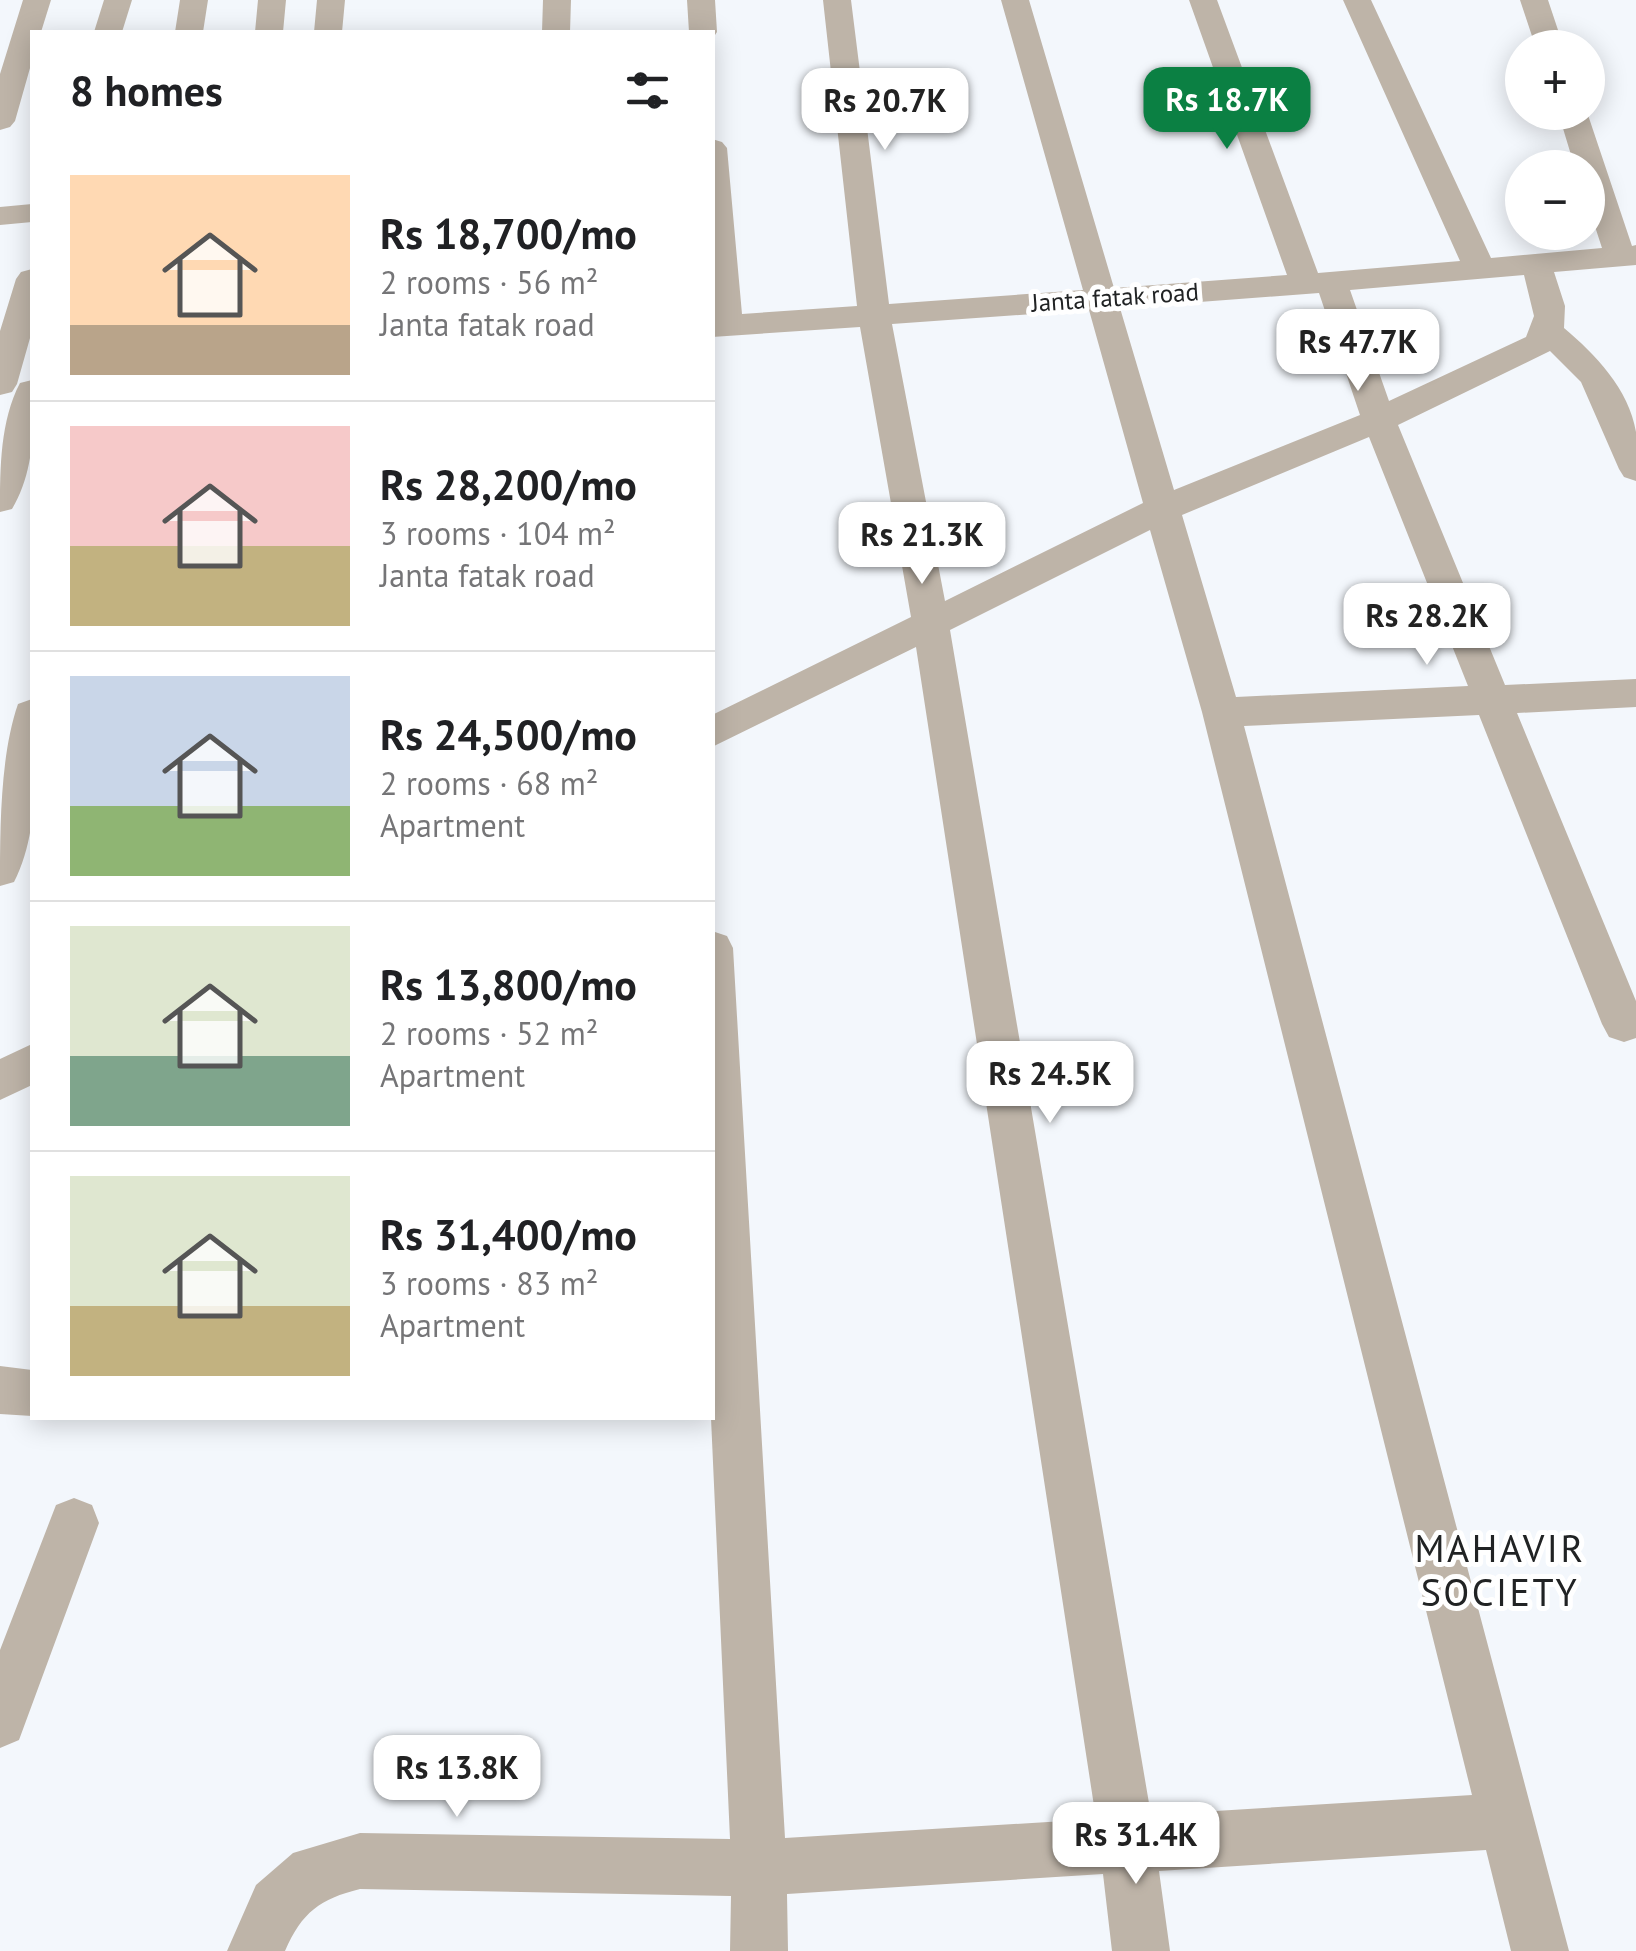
<!DOCTYPE html>
<html lang="en">
<head>
<meta charset="utf-8">
<style>
  body { margin:0; font-family:"PT Sans",sans-serif; background:#f2f2f2; color:#202124; height:100vh; display:flex; flex-direction:column; font-size:38px; white-space:nowrap }
  * { box-sizing:border-box; margin:0 }
  p { font-size:32px; color:#757577 }
  .icon { flex:none; width:55px; height:55px; fill:none; stroke:currentColor; stroke-width:2; stroke-linecap:round; stroke-linejoin:round }
  .map { position:relative; flex:1; overflow:hidden }
  .sheet { position:absolute; left:30px; top:30px; width:685px; height:1390px; display:flex; flex-direction:column; background:#fff; border-radius:0px; box-shadow:0 5px 25px #0003 }
  .sheet>* { flex:none }
  .tools { position:absolute; left:1505px; top:30px; display:grid; gap:20px }
  .tools a { display:grid; place-items:center; width:100px; height:100px; border-radius:50%; background:#fff; box-shadow:0 5px 25px #0003; font-size:50px }
  .price { position:absolute; translate:-50% -85px; padding:0 22px; border-radius:20px; background:#fff; color:#222; font-size:32px; line-height:65px; filter:drop-shadow(0 2px 5px #0008) }
  .price::after { content:''; position:absolute; left:50%; top:60px; width:30px; height:22px; margin-left:-15px; background:inherit; clip-path:polygon(0 0,100% 0,50% 100%) }
  .price.on { background:#0b8043; color:#fff }
  ul { padding:0; list-style:none }
  li { display:flex; align-items:center; gap:30px; height:250px; padding:0 40px }
  li+li { border-top:2px solid #e0e0e0 }
  li span { display:grid; place-items:center; flex:none; width:280px; height:200px; border-radius:0px; color:#555 }
  li>.icon { margin-inline-start:auto }
  span .icon { width:120px; height:120px; fill:#fffc; stroke-width:1 }
  li b { font-size:42px }
  h2 { display:flex; justify-content:space-between; align-items:center; height:120px; padding:0 40px; font-size:42px }
  .map>svg:first-child { display:block }
  .lines { fill:none; stroke-linecap:round; stroke-linejoin:round }
  .minor { fill:#beb4a8; fill-rule:evenodd }
  .labels { text-anchor:middle; stroke-width:10; stroke-linejoin:round; paint-order:stroke }
  .far-street-label { font-size:25px; fill:#212324; stroke:#fff }
  .near-neighbourhood-label { font-size:38px; letter-spacing:2.5px; fill:#212324; stroke:#fff }
</style>
</head>
<body>
<div class="map">
<svg width="1636" height="1951" viewBox="0 0 1636 1951">
  <rect width="100%" height="100%" fill="#f3f7fc"/>
  <g class="lines">
    <path class="minor" d="M23 0H51L41 32H32V61L15 121 10 127 0 130V74Z
      M104 0H132L122 32H94Z
      M180 0H208L203 32H175Z
      M258 0H286L283 32H255Z
      M317 0H345L342 32H314Z
      M543 0H571L570 32H542Z
      M687 0H715L717 32 713 38 712 32H689Z
      M823 0H851L889 304 1083 290 1001 0H1029L1114 288 1287 275 1189 0H1217L1318 273 1460 261 1343 0H1371L1491 258 1602 248 1588 205V168H1575L1558 112H1587L1632 246 1636 245V265L1554 272 1565 306 1564 328C1595 354 1629 389 1636 432 1636 448 1636 465 1636 481L1624 477 1619 469 1581 382 1550 351 1398 425 1505 685 1636 679V707L1517 713 1636 1001V1038L1624 1042 1609 1037 1602 1024 1479 715 1244 726 1569 1951H1511L1486 1850 1159 1871 1170 1951H1112L1103 1874 787 1894 788 1951H730L731 1896 360 1889C320 1899 302 1912 285 1951H227L256 1885 293 1853 360 1833 730 1839 711 1418 712 931 727 936 733 948 785 1838 1096 1819 916 647 712 747V715L911 617 860 327 712 337V139L722 142 727 148 742 314 857 306ZM1524 275 1534 316 1526 337 1389 401 1350 290ZM1319 293 1360 415 1174 490 1120 308ZM1089 310 1143 503 945 601 892 324ZM1369 437 1468 686 1236 697 1182 515ZM1150 530 1202 712 1472 1795 1151 1815 950 630Z
      M1520 0H1548L1564 48H1536Z
      M32 204V222L0 225V207Z
      M32 269V331L17 384 12 392 0 395V331L16 279 21 272Z
      M32 380C35 422 35 471 12 509L0 512C0 469 0 421 20 383Z
      M32 699C36 755 41 830 14 882L0 886C0 829 0 756 18 704Z
      M32 1044V1085L0 1100V1059Z
      M0 1366 32 1370V1416L0 1414Z
      M74 1498 92 1505 99 1523 19 1740 0 1748V1650L56 1505Z"/>
  </g>
  <g class="labels">
    <g class="far-street-label">
      <text transform="translate(1115 297) rotate(-4)" y="9">Janta fatak road</text>
    </g>
    <g class="near-neighbourhood-label">
      <text x="1500" y="1562">MAHAVIR<tspan x="1500" dy="44">SOCIETY</tspan></text>
    </g>
  </g>
</svg>
<div class="tools">
<a>+</a>
<a>−</a>
</div>
<b class="price on" style="left:1227px;top:152px">Rs 18.7K</b>
<b class="price" style="left:885px;top:153px">Rs 20.7K</b>
<b class="price" style="left:1358px;top:394px">Rs 47.7K</b>
<b class="price" style="left:922px;top:587px">Rs 21.3K</b>
<b class="price" style="left:1427px;top:668px">Rs 28.2K</b>
<b class="price" style="left:1050px;top:1126px">Rs 24.5K</b>
<b class="price" style="left:457px;top:1820px">Rs 13.8K</b>
<b class="price" style="left:1136px;top:1887px">Rs 31.4K</b>
<section class="sheet">
<h2>8 homes<svg class="icon" aria-label="filters" viewBox="0 0 24 24"><path d="M4 7h16M4 17h16"/><circle cx="9" cy="7" r="2"/><circle cx="15" cy="17" r="2"/></svg></h2>
<ul>
<li><span style="background:linear-gradient(#ffd9b3 75%,#b9a48a 0)"><svg class="icon" aria-label="home" viewBox="0 0 24 24"><path d="M3 11l9-7 9 7M6 9v11h12V9"/></svg></span><div><b>Rs 18,700/mo</b><p>2 rooms · 56 m²</p><p>Janta fatak road</p></div></li>
<li><span style="background:linear-gradient(#f6c9c9 60%,#c2b280 0)"><svg class="icon" aria-label="home" viewBox="0 0 24 24"><path d="M3 11l9-7 9 7M6 9v11h12V9"/></svg></span><div><b>Rs 28,200/mo</b><p>3 rooms · 104 m²</p><p>Janta fatak road</p></div></li>
<li><span style="background:linear-gradient(#c9d6e8 65%,#8fb573 0)"><svg class="icon" aria-label="home" viewBox="0 0 24 24"><path d="M3 11l9-7 9 7M6 9v11h12V9"/></svg></span><div><b>Rs 24,500/mo</b><p>2 rooms · 68 m²</p><p>Apartment</p></div></li>
<li><span style="background:linear-gradient(#dfe7d0 65%,#7fa58c 0)"><svg class="icon" aria-label="home" viewBox="0 0 24 24"><path d="M3 11l9-7 9 7M6 9v11h12V9"/></svg></span><div><b>Rs 13,800/mo</b><p>2 rooms · 52 m²</p><p>Apartment</p></div></li>
<li><span style="background:linear-gradient(#dfe7d0 65%,#c2b280 0)"><svg class="icon" aria-label="home" viewBox="0 0 24 24"><path d="M3 11l9-7 9 7M6 9v11h12V9"/></svg></span><div><b>Rs 31,400/mo</b><p>3 rooms · 83 m²</p><p>Apartment</p></div></li>
</ul>
</section>
</div>
</body>
</html>
